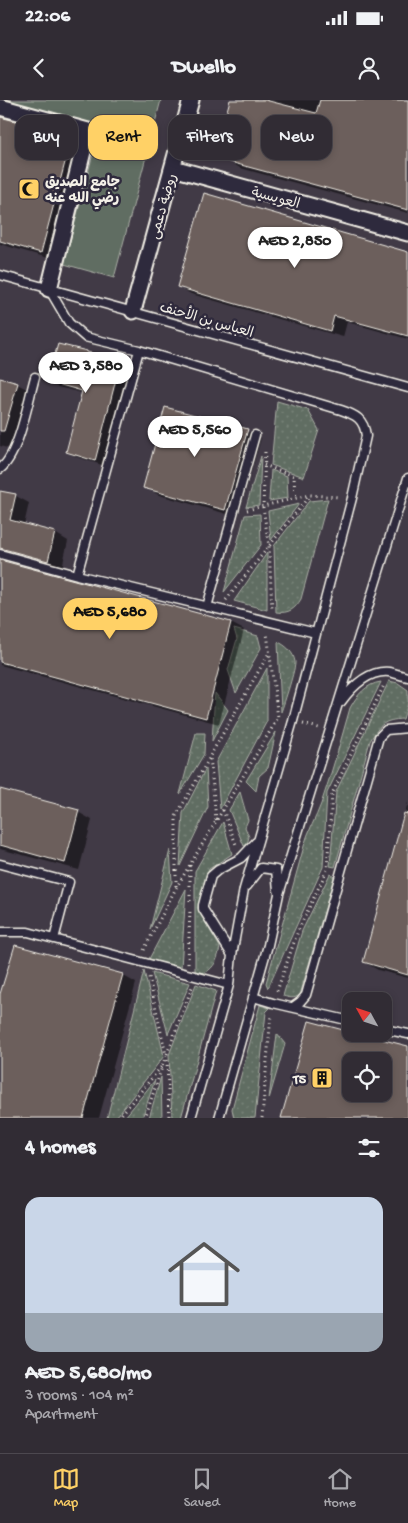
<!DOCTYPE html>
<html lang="en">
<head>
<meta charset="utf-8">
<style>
  body { margin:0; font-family:"Gochi Hand","Playpen Sans Arabic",sans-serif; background:#39343c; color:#f1f3f6; height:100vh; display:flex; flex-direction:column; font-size:19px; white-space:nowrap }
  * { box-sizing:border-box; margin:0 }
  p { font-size:16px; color:#a8a7ac }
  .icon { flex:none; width:28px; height:28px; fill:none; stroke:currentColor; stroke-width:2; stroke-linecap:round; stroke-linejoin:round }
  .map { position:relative; height:1018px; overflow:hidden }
  .details { display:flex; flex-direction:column; background:#312c34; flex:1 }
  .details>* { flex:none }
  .guide { position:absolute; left:15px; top:15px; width:379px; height:45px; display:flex; gap:10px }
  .needle { width:32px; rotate:310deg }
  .controls { position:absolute; left:342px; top:892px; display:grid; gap:10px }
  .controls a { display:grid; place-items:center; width:50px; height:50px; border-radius:10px; background:#312c34; box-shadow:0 2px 8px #0003,0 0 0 1px #4c484f; font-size:25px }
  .price { position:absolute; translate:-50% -42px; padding:0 11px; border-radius:18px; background:#fff; color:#222; font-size:16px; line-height:32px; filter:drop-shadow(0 1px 2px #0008) }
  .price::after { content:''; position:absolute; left:50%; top:30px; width:15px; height:11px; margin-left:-8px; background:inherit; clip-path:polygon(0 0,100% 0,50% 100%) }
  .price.on { background:#ffd166; color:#111 }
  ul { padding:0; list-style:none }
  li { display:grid; align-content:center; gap:10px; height:265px; padding:0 25px }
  li span { display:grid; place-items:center; height:155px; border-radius:15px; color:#555 }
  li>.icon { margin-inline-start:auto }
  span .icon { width:90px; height:90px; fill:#fffc; stroke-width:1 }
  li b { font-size:21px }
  h2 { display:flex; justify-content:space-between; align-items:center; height:60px; padding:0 25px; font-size:21px }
  .pill { padding:0 18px; border-radius:15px; background:#312c34; box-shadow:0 2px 8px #0003,0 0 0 1px #4c484f; font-size:18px; line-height:45px }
  .pill.on { background:#ffd166; color:#111 }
  .status { display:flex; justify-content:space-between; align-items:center; height:35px; padding:0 25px; background:#312c34; direction:ltr }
  .status svg { height:14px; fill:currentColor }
  header { display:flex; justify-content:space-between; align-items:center; height:65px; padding:0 25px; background:#312c34; font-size:22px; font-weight:700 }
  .menu { display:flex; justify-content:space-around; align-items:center; height:70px; border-top:1px solid #4c484f; background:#312c34; font-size:14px; color:#a8a7ac }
  .menu a { display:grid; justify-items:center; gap:2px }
  .menu .on { color:#ffd166 }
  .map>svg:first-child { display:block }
  .grass { fill:url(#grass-dots); stroke:#aaafa5 }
  .garden { fill:#606d62; stroke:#aaafa5 }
  .shadow { fill:#0007; fill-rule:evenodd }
  .building { fill:#6c5e5b; stroke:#f4f1e8; fill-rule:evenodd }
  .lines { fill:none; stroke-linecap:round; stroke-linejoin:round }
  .lane-casing { stroke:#f4f1e8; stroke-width:11 }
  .street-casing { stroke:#f4f1e8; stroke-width:19 }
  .path { stroke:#f4f1e8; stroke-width:3; stroke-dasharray:1 4; stroke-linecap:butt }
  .lane { stroke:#2f2a3d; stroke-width:8 }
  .street { stroke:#2f2a3d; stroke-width:15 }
  .labels { text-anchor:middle; stroke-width:5; stroke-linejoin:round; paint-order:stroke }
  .poi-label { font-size:14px; font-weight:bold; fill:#f4f1e8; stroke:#2f2a3d; text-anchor:start }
  .street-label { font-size:14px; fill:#f4f1e8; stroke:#2f2a3d }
</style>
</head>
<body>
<div class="status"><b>22:06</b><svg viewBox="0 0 49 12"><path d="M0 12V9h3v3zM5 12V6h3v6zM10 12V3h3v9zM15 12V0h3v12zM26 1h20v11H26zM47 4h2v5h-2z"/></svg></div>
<header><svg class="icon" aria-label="back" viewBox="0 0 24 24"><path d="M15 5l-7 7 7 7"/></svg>Dwello<svg class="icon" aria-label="person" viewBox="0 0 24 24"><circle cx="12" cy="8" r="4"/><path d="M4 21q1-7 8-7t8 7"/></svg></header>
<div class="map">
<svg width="408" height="1018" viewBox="0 0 408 1018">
  <defs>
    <pattern id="grass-dots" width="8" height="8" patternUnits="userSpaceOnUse" patternTransform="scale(1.25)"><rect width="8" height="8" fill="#606d62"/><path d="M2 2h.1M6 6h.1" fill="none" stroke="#778278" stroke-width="1.8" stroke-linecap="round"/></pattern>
  </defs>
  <rect width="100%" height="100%" fill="#413a46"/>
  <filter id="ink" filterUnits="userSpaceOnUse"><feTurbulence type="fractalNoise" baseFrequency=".02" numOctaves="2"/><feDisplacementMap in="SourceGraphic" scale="10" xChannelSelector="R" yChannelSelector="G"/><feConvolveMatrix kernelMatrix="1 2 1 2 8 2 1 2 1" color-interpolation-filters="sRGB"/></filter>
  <g filter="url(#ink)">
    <path class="grass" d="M277 301 308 310 319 330 304 377 271 365Z
      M261 356 259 405 246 407Z
      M271 370 287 376 288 398 269 401Z
      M328 399 301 499C295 509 289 514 276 512L274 446 309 401Z
      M299 404 271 440 268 411Z
      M260 414 261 445 224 492 245 415Z
      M267 453V510L234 501Z
      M234 529 258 536 261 548 236 593 228 570 237 539Z
      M278 542C286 545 294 553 295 562 296 567 284 604 281 612Z
      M267 568V621L220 709 216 662Z
      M389 581 398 583 408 590V603L403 619C384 620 380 624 370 641L335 767 330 766 336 692Z
      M381 582 327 693 323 767 268 888 266 883 304 746C308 731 316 718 321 704 332 672 341 640 350 608 357 595 366 584 381 582Z
      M215 593 228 610 212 641Z
      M276 632 268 668 259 676 256 691 246 681Z
      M196 633H205L204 654 180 694Z
      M206 668 208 707 180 766 183 713Z
      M240 692 248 720 245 727 249 737 247 744 244 746 229 710Z
      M223 722 232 754 209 769 199 805V812L220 847C218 858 215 868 204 873L195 871V771Z
      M170 750 172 782 150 829Z
      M330 774 334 777 300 895C294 899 290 898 283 896L302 831Z
      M186 789 181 868 149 859Z
      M144 871 164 956 117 1016V1018H107Z
      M152 873 190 883 168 934Z
      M196 884 216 891 181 1018H172L169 955Z
      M260 905 270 908 266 912 255 1018H234L232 1009Z
      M277 934 285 944 269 999Z
      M161 977 162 1018H149Z
      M155 980 142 1018H125V1017Z"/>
    <path class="garden" d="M2 0H161L114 178 64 164 99 31 90 24Z"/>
    <path class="shadow" d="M231 0H408V113L240 68 227 60Z
      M0 18 72 38 85 45 55 160 0 144Z
      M408 153V239L347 222 343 237 191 194 179 187Z
      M90 254 120 262 130 267 105 366 77 357 67 352 83 293 58 287 48 281Z
      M0 279 17 284 31 291 14 350 0 346Z
      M247 331 261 338 238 417 159 395 145 387Z
      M0 392 16 396 29 403 24 425 55 433 68 441 62 468 9 458 8 463 231 523 244 530 219 624 0 565Z
      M0 691 78 712 92 720 79 770 0 749Z
      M408 702V878L378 870 364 862Z
      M122 875 136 883 99 1018H0V899Z
      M309 923 408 947V1018H283ZM351 961H384V994H351Z"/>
    <path class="building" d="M230 0H265L316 13 320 0H408V110L226 61 216 50Z
      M0 17 72 36 41 153 0 141Z
      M204 93 408 152V236L334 216 330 231 177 187Z
      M58 244 87 251V252L121 260 95 361 66 352 82 291 47 281Z
      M0 278 18 283 4 331H0Z
      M165 307 248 329 225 410 143 388Z
      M0 391 16 394 10 420 55 432 48 461 0 448Z
      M0 460 231 522 206 618 0 562Z
      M0 689 79 710 65 763 0 745Z
      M404 713 408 714V875L363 862Z
      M15 845 123 874 83 1018H0V894Z
      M309 921 351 932V934H360L408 946V1018H281ZM351 961H384V994H351Z"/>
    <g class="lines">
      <g class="lane-casing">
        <path id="lane" d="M0 175 408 288
          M49 189 69 223 85 237 139 250 341 310C356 315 364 319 366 336L352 398 293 621 244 789 232 855 229 885 191 1018
          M0 369C19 355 28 301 35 277
          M0 454 77 475 316 533
          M77 475 139 250
          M207 507 255 335
          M341 602C352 587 368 570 389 572 395 573 402 576 408 577
          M0 764 69 782 54 839 229 885
          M247 786 261 768 276 770 278 790
          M0 832H28L54 839
          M232 855 203 809V805L211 776 218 770 241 758 256 742
          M253 897 273 903 351 921
          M293 907 300 902 306 895 379 637 386 630 408 628
          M384 929 408 934
          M219 1018 268 845 279 794 408 378"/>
      </g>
      <g class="street-casing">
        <path id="street" d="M0 7 88 31 49 189
          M173 68 408 133
          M133 211 191 0"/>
      </g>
      <path class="path" d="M265 352 263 407 269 446 272 510
        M264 365 294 376 295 398
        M247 410 309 395
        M226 500 310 395 339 397
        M303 624 319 628
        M223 710 237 747
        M216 720 210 656 269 553
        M176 786V716L210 657
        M190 801V765
        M144 850 176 788 278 618 267 533
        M188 863 190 810
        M277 891 298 831 327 770 332 694 384 585
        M167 954 192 887
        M167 960 169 1018
        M121 1018 120 1016 162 966
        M145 1018 166 955 149 877
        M262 1018 271 915"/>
      <use href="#lane" class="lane"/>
      <use href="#street" class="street"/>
    </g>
  </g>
  <defs>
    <g id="mosque-square" transform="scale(1.125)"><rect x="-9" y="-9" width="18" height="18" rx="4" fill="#ffd166" stroke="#2f2a3d"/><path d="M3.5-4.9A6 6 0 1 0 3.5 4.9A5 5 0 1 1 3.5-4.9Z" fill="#111"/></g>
    <g id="building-square" transform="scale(1.125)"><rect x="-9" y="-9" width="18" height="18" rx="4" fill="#ffd166" stroke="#2f2a3d"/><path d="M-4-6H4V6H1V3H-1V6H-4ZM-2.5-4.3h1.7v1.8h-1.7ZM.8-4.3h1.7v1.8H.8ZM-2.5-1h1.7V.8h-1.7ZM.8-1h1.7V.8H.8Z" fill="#111"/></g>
  </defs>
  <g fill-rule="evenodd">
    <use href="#mosque-square" x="29" y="89"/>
    <use href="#building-square" x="322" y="978"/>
  </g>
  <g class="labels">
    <g class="poi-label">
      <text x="45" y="86">جامع الصديق<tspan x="45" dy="16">رضي الله عنه</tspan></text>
      <text x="306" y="983" text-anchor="end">T5</text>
    </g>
    <g class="street-label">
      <text transform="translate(276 97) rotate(15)" y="5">العويسية</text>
      <text transform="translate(162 106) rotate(-74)" y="5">روضة دعمى</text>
      <text transform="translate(207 219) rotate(16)" y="5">العباس بن الأحنف</text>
    </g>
  </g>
</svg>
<div class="controls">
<a><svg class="needle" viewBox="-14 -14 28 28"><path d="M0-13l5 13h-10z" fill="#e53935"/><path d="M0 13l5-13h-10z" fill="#a8a7ac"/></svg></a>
<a><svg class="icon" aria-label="locate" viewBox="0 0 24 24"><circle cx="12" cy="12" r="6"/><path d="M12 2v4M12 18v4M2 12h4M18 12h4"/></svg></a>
</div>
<b class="price" style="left:295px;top:169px">AED 2,850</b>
<b class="price" style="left:86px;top:294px">AED 3,580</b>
<b class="price" style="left:195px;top:358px">AED 5,560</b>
<b class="price on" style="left:110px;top:540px">AED 5,680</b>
<div class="guide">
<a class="pill">Buy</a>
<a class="pill on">Rent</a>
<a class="pill">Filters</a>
<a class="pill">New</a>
</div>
</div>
<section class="details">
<h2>4 homes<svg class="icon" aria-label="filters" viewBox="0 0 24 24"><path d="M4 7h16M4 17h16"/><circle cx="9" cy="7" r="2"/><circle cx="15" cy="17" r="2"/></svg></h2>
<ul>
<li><span style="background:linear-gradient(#c9d6e8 75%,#9aa5b1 0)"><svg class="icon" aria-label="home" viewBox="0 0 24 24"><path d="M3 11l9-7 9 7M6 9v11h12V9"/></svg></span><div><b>AED 5,680/mo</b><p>3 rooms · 104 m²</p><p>Apartment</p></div></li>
</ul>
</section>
<nav class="menu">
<a class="on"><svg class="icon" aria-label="map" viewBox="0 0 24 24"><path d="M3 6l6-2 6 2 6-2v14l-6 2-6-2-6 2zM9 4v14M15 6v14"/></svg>Map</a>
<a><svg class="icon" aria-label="saved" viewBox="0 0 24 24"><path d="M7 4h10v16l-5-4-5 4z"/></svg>Saved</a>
<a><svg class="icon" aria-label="home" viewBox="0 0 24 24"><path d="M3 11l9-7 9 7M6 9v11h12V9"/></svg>Home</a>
</nav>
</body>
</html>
